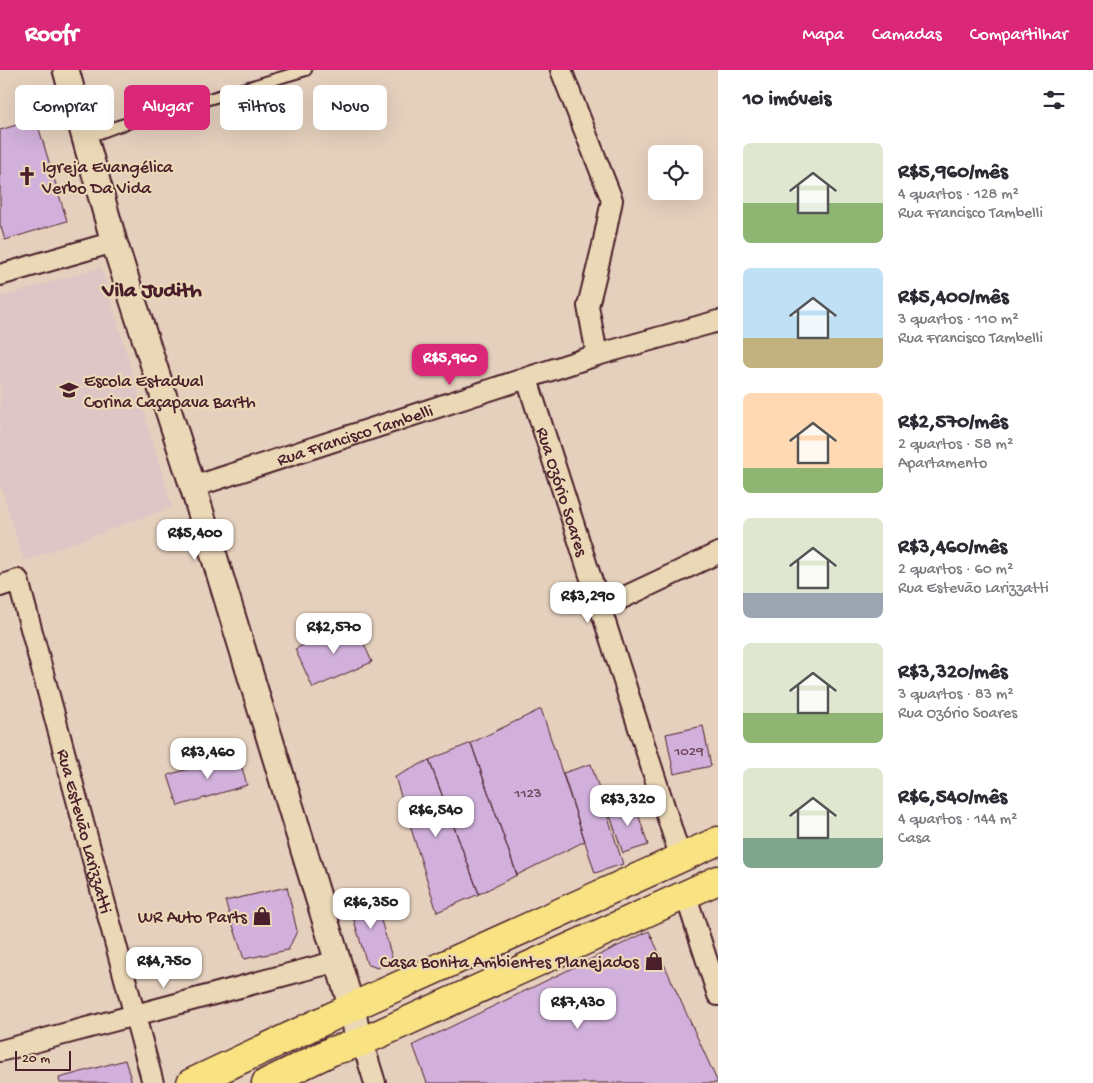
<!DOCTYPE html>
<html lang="pt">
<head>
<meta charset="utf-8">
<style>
  body { margin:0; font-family:"Gochi Hand",sans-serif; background:#f7f7f7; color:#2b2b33; height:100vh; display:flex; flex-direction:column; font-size:19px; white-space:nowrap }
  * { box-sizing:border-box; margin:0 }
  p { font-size:16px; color:#7c7c81 }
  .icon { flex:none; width:28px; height:28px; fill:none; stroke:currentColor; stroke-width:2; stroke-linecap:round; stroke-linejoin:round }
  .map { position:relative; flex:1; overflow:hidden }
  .details { display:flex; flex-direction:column; background:#fff; width:375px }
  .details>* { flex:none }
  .banner { position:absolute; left:15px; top:15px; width:475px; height:45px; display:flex; gap:10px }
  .buttons { position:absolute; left:648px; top:75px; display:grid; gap:10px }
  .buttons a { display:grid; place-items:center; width:55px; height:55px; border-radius:8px; background:#fff; box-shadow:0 5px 20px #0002; font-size:25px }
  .scale { position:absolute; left:15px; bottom:12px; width:56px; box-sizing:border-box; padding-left:5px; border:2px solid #4a1f2b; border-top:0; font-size:14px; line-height:18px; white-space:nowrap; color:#4a1f2b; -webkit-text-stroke:4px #ead8b6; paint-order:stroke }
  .price { position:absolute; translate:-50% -42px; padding:0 11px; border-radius:10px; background:#fff; color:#222; font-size:16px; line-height:32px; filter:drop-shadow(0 1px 2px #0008) }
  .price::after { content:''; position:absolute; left:50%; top:30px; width:15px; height:11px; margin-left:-8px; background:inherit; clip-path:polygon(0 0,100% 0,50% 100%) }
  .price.selected { background:#db2777; color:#fff }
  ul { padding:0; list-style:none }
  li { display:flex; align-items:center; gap:15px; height:125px; padding:0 25px }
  li span { display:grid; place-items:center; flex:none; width:140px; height:100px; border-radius:8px; color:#555 }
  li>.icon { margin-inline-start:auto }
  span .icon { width:60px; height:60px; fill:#fffc; stroke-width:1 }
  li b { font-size:21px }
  h2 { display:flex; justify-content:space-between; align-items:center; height:60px; padding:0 25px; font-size:21px }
  .tag { padding:0 18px; border-radius:8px; background:#fff; box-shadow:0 5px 20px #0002; font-size:18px; line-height:45px }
  .tag.selected { background:#db2777; color:#fff }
  header { display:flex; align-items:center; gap:30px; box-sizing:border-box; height:70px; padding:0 25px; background:#db2777; color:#fff }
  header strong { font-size:24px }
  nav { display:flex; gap:28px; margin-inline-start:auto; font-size:18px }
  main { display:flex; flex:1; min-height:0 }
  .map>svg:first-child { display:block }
  .built { fill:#dfc6c6 }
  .building { fill:#d1b0db; stroke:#4a1f2b }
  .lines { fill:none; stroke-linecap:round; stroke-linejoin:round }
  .service-casing { stroke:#4a1f2b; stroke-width:14 }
  .minor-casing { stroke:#4a1f2b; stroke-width:24 }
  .tertiary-casing { stroke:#4a1f2b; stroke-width:29 }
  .primary-casing { stroke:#4a1f2b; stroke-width:31 }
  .service { stroke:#ead8b6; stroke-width:10 }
  .minor { stroke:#ead8b6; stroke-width:20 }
  .tertiary { stroke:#ead8b6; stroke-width:25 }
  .primary { stroke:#f8e281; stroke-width:28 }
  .labels { text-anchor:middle; stroke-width:4.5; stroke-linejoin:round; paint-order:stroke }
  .number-label { font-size:15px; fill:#6c4357 }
  .poi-label { font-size:18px; fill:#4a1f2b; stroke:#ead8b6; text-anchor:start }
  .street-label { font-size:18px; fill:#4a1f2b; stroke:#ead8b6 }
  .district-label { font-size:22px; font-weight:bold; fill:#4a1f2b; stroke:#ead8b6 }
</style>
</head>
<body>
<header>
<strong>Roofr</strong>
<nav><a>Mapa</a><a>Camadas</a><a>Compartilhar</a></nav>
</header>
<main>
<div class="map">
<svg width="718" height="1013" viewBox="0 0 718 1013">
  <rect width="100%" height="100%" fill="#e5d0bd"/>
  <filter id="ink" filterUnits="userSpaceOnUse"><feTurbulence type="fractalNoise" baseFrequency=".02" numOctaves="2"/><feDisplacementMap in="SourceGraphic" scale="10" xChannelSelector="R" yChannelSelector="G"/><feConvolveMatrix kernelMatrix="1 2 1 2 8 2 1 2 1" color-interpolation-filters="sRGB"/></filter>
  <g filter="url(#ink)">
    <path class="built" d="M101 197 172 437 24 491 0 414V227Z"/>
    <path class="building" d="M36 49 67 151 5 170 0 154V60Z
      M354 552 372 592 313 618 295 579Z
      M541 639 585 771 517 805 471 673Z
      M703 656 711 696 674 704 666 664Z
      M471 673 517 805 479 824 429 690Z
      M238 684 247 715 178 736 168 705Z
      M429 690 479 824 437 842 395 707Z
      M591 694 623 794 595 803 563 703Z
      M634 731 648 775 623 783 608 740Z
      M287 817 297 861 288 880 244 889 225 831Z
      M372 820 393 891 377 898 367 894 348 830Z
      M649 861 718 1013H427L413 975Z
      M125 990 132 1013H60L59 1008Z"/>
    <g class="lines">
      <g class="service-casing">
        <path id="service" d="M86 68 118 56 306 0"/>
      </g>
      <g class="minor-casing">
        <g id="minor">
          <path d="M561 0 612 130 603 175 588 236 597 285"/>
          <path d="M0 205 114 172"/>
          <path id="s1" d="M527 309 681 789"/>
          <path id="s2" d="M193 417 597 285 718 251"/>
          <path id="s3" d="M0 516 18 510 153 1013"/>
          <path d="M601 538 718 483"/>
          <path d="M686 826 718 925"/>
          <path d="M359 973 367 987 375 1013"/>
          <path d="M0 981 338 891"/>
        </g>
      </g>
      <g class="tertiary-casing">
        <path id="tertiary" d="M66 0 114 172 193 417 352 938 359 973"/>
      </g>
      <g class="primary-casing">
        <path id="primary" d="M191 1013 363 932 718 771
          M266 1013 332 981 359 973 718 810"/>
      </g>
      <use href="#service" class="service"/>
      <use href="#minor" class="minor"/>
      <use href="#tertiary" class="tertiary"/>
      <use href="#primary" class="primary"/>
    </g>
  </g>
  <defs>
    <g id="church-bare" transform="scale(1.5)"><path d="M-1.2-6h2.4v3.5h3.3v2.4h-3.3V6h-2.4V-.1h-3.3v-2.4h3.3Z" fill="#4a1f2b" stroke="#ead8b6" stroke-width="2.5" paint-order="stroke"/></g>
    <g id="school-bare" transform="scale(1.5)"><path d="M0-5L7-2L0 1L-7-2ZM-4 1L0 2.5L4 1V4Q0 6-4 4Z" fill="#4a1f2b" stroke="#ead8b6" stroke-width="2.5" paint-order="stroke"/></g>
    <g id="shop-bare" transform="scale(1.5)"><path d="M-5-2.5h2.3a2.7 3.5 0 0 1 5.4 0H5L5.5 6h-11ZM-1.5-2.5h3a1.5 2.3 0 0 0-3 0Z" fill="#4a1f2b" stroke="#ead8b6" stroke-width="2.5" paint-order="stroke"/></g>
  </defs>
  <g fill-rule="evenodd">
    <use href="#church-bare" x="27" y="106"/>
    <use href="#school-bare" x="69" y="320"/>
    <use href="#shop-bare" x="262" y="846"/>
    <use href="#shop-bare" x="654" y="891"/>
  </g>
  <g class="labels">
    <g class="number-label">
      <text x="689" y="685">1029</text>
      <text x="528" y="727">1123</text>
    </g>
    <g class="poi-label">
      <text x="42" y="102">Igreja Evangélica<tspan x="42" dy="21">Verbo Da Vida</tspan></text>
      <text x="84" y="316">Escola Estadual<tspan x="84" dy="21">Corina Caçapava Barth</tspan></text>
      <text x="247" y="852" text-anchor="end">WR Auto Parts</text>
      <text x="639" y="897" text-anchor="end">Casa Bonita Ambientes Planejados</text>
    </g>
    <g class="street-label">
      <text dy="6" stroke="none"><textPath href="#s2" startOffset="170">Rua Francisco Tambelli</textPath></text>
      <text dy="6" stroke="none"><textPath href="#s1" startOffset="118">Rua Ozório Soares</textPath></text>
      <text dy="6" stroke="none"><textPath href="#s3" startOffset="279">Rua Estevão Larizzatti</textPath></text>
    </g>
    <g class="district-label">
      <text x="152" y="226">Vila Judith</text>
    </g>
  </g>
</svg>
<div class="buttons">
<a><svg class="icon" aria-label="locate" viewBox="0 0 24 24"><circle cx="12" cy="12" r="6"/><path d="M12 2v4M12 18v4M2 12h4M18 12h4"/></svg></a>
</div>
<div class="scale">20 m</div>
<b class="price selected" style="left:450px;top:316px">R$5,960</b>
<b class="price" style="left:195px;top:491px">R$5,400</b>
<b class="price" style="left:588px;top:554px">R$3,290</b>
<b class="price" style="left:334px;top:585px">R$2,570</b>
<b class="price" style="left:208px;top:710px">R$3,460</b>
<b class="price" style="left:628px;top:757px">R$3,320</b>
<b class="price" style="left:436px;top:768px">R$6,540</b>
<b class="price" style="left:371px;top:860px">R$6,350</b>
<b class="price" style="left:164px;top:919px">R$4,750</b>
<b class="price" style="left:578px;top:960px">R$7,430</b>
<div class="banner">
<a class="tag">Comprar</a>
<a class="tag selected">Alugar</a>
<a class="tag">Filtros</a>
<a class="tag">Novo</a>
</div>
</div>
<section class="details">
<h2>10 imóveis<svg class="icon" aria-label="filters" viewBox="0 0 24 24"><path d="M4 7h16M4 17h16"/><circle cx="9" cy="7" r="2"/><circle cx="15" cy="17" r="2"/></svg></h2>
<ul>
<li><span style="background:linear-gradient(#dfe7d0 60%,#8fb573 0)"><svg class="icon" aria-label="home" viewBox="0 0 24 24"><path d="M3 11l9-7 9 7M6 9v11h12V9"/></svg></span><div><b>R$5,960/mês</b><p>4 quartos · 128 m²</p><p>Rua Francisco Tambelli</p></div></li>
<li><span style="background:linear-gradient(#bfe0f5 70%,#c2b280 0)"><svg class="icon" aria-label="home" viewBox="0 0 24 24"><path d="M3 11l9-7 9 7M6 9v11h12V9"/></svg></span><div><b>R$5,400/mês</b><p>3 quartos · 110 m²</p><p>Rua Francisco Tambelli</p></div></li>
<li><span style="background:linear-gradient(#ffd9b3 75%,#8fb573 0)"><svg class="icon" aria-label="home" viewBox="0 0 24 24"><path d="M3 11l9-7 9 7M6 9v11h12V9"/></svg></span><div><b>R$2,570/mês</b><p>2 quartos · 58 m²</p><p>Apartamento</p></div></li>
<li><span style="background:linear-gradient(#dfe7d0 75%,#9aa5b1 0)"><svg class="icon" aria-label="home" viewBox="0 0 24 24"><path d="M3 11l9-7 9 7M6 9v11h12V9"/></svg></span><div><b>R$3,460/mês</b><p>2 quartos · 60 m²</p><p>Rua Estevão Larizzatti</p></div></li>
<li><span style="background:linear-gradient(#dfe7d0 70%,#8fb573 0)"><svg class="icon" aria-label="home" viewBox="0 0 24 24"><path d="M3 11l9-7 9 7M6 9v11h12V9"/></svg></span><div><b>R$3,320/mês</b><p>3 quartos · 83 m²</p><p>Rua Ozório Soares</p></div></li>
<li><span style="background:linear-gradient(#dfe7d0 70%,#7fa58c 0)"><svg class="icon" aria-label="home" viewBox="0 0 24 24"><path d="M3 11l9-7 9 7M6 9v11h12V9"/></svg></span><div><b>R$6,540/mês</b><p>4 quartos · 144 m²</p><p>Casa</p></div></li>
</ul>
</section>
</main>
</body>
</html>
